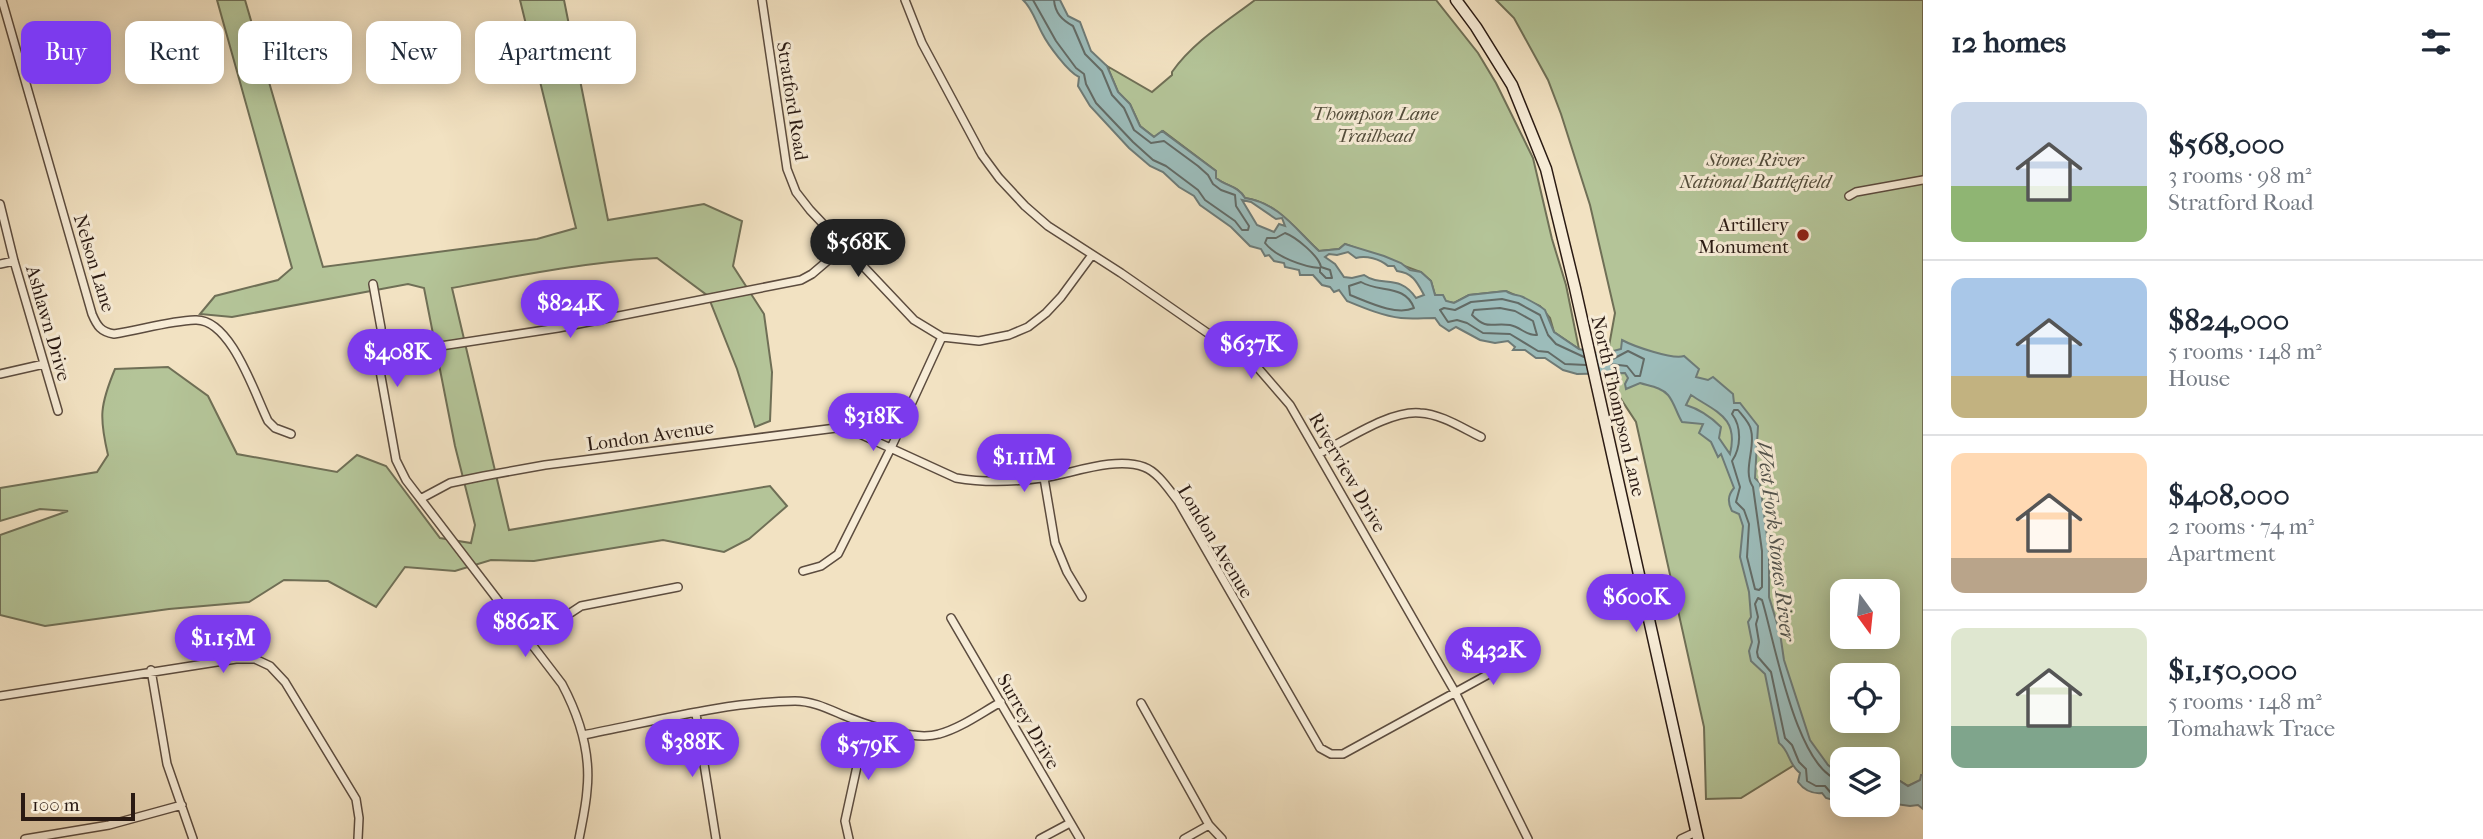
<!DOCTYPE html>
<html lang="en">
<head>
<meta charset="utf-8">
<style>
  body { margin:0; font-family:"IM FELL French Canon",serif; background:#f6f6f7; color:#1f2937; height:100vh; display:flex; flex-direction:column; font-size:26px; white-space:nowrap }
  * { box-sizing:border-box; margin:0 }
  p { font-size:23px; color:#747a83 }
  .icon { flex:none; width:38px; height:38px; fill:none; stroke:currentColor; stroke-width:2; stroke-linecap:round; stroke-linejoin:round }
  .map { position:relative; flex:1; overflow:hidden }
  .details { display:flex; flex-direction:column; background:#fff; width:560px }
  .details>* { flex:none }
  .banner { position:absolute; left:21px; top:21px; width:665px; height:63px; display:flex; gap:14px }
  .needle { width:46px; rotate:165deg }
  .buttons { position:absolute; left:1830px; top:579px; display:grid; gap:14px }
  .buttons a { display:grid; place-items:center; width:70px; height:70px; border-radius:14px; background:#fff; box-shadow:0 4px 18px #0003; font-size:35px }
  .scale { position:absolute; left:21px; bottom:18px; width:114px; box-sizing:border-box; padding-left:7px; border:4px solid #2a1a13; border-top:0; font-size:19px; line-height:24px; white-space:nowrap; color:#2a1a13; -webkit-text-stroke:5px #f7ecd7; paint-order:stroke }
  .price { position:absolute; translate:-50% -60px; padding:0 16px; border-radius:24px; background:#7c3aed; color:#fff; font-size:23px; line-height:46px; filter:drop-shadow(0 2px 4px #0008) }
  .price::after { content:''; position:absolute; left:50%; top:42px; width:21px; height:16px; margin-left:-10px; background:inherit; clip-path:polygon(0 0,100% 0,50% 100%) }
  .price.active { background:#222; color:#fff }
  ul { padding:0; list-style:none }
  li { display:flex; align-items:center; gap:21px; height:175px; padding:0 28px }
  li+li { border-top:2px solid #e0e1e3 }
  li span { display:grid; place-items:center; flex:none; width:196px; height:140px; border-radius:14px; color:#555 }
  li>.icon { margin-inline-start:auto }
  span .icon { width:84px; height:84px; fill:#fffc; stroke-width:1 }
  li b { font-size:30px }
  h2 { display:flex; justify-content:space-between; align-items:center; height:84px; padding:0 28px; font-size:30px }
  .tag { padding:0 24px; border-radius:14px; background:#fff; box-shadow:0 4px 18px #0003; font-size:24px; line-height:63px }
  .tag.active { background:#7c3aed; color:#fff }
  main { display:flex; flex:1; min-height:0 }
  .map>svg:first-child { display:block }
  .green { fill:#b4c498; stroke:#6f6f56; stroke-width:2; fill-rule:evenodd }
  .water { fill:#9cbcba; stroke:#6e7b77; stroke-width:2; fill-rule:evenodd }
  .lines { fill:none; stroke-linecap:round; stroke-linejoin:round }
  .shore { stroke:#636b66; stroke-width:2 }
  .minor-casing { stroke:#5c4c3f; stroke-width:10 }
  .secondary-casing { stroke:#2a1a13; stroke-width:13 }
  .minor { stroke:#f7ecd7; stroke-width:7 }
  .secondary { stroke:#f7ecd7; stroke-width:10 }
  .poi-dot { fill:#8f2418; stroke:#f7ecd7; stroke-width:2.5 }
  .labels { text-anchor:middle; stroke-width:6; stroke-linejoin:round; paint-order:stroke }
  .street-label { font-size:19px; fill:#2a1a13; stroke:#f7ecd7 }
  .park-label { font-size:19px; font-style:italic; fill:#534d3b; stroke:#f7ecd7 }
  .poi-label { font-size:19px; fill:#2a1a13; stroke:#f7ecd7; text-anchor:end }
  .water-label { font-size:21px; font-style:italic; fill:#52534d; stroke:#f7ecd7 }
</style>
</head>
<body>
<main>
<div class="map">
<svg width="1923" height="839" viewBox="0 0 1923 839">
  <rect width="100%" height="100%" fill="#f2e2c2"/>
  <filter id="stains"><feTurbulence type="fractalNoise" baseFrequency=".00286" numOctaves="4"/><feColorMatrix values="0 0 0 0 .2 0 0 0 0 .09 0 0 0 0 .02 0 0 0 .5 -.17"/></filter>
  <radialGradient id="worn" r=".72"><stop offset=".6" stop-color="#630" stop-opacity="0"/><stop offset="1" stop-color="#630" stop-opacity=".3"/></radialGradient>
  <path class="green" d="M217 0H245L323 267 537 239 576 228 520 0H564L608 220 704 204 742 221 733 266 764 314 772 372 770 421 755 427 737 369 708 296 657 258C587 262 521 275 452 288L509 530 770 486 787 506 749 539 724 552 663 540 534 561 491 560 455 571 405 567 376 607 328 581 284 580 249 602 169 609 45 626 0 615V535L68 511 40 509 0 521V488L97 472 108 455C99 417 100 405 115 369L168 367 208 396 237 454 337 472 357 455 386 466 440 538 471 543 475 525 455 446 424 288 408 284 232 317 200 314 215 296 278 280 292 268Z
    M1255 0H1436L1478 53 1496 83 1533 158 1552 239 1566 285 1579 349 1554 332 1550 318 1540 306 1506 291 1469 295 1454 303 1445 301 1443 296 1435 295 1431 281 1421 272 1345 244 1339 249 1319 251C1297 231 1277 202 1245 198 1237 185 1227 187 1216 178V171L1163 131 1154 137 1140 126 1130 104 1118 92 1107 66 1152 92 1172 75V72C1193 42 1226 22 1255 0Z
    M1496 0H1923V782H1917L1908 786 1900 781 1888 782V760H1843V776L1812 754 1741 798 1706 799 1704 727 1636 422 1615 390 1607 357 1615 313 1590 205 1561 114 1548 80 1514 18ZM1843 592H1888V637H1843ZM1843 676H1888V721H1843Z"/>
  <path class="water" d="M1023 0H1060L1068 16 1080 22 1091 51 1107 66 1118 92 1130 104 1140 126 1154 137 1162 131 1216 171V178C1227 187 1237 185 1245 198 1279 203 1296 230 1319 251L1339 249 1345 244 1384 256 1401 263 1410 270 1421 272 1431 281 1435 295H1443L1446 301 1454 303 1469 295 1506 291C1512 296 1517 294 1523 297 1531 301 1539 305 1545 310L1554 332 1579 349 1602 354 1621 349 1622 340C1633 346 1673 360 1684 356L1699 369 1696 377 1708 380 1713 377 1733 394 1734 403H1740L1758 426 1755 478 1760 483 1769 551V597L1780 633 1784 660 1810 740 1828 765 1843 776V803L1826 798 1822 793C1812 794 1804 790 1798 782L1800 773C1788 764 1790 751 1779 743L1765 674 1751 661 1749 651 1752 642 1748 622 1751 617 1749 592 1740 557 1743 526 1739 514 1732 511C1728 503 1727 496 1734 488L1721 454 1718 457 1711 442 1699 433 1703 424 1682 422C1677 414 1674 402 1668 395 1661 387 1649 386 1640 383L1626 389 1625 384 1628 378 1625 373 1577 374 1563 370 1545 358H1536L1525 350H1513L1515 347 1508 341 1495 343 1480 340 1456 327 1449 331 1440 325 1435 318C1424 318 1412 319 1401 318 1383 316 1364 308 1347 301L1339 290 1334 292 1330 287 1322 285 1313 275H1300L1299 270 1285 267 1284 263 1274 261 1269 255 1265 256 1261 249 1250 246 1231 227 1200 205 1194 196 1179 187 1163 172 1150 166 1129 148 1090 106 1078 86 1079 77C1068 72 1048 45 1042 33 1036 22 1032 8 1023 0ZM1242 200 1251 202 1276 219 1282 218 1285 226 1279 224 1274 232 1257 225ZM1348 252 1356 258C1366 255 1380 259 1388 266H1394L1397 271C1413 273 1417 282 1424 295L1416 298C1399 273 1382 288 1364 275L1352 278 1344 277 1335 264 1325 257 1329 254 1337 255ZM1691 395C1716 412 1739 417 1730 454L1719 438 1721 427C1711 417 1699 409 1686 405Z
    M1921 775H1923V809L1918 805 1910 806 1888 803V782L1900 781 1908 786 1920 780Z"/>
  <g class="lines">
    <path class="shore" d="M1033 0 1056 41 1076 68 1084 74 1086 84 1096 103 1133 142 1153 160 1166 166 1198 190 1205 200 1235 221 1242 230H1248L1249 226 1236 206 1235 195 1221 190 1213 184 1208 175 1198 166 1164 141 1151 143 1134 130 1124 108 1112 95 1102 71 1085 54 1073 26C1062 20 1055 13 1054 0
      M1285 233C1296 237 1319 256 1321 267L1330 270 1332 278H1326L1320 272V268C1304 267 1276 257 1265 243L1267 238H1276Z
      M1361 282C1380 293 1405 284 1414 308 1396 316 1368 302 1350 295L1349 286Z
      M1500 308 1515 311 1533 321 1537 335C1526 336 1521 327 1510 325 1491 322 1488 331 1472 315L1474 310Z
      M1628 351 1644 359 1640 376H1635L1627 366 1610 364 1611 360Z
      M1584 357 1556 344 1548 335 1540 315 1518 303 1502 299 1471 302 1455 310 1444 308 1440 310 1448 322 1457 320 1467 323 1483 333 1510 334 1538 351 1548 352 1565 364 1586 365
      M1734 410H1738C1742 415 1750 423 1751 430 1756 448 1742 471 1753 487L1762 551V587L1759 590 1755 589 1747 557 1749 524 1744 510 1736 502 1740 487 1732 461C1741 448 1742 427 1732 414Z
      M1843 781C1797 776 1774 638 1762 600L1758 598 1755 604 1758 617 1756 624 1759 642 1757 652 1758 657 1771 672 1785 738 1792 745 1799 762 1806 769 1807 781 1816 786H1825L1831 793 1843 796"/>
    <g class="minor-casing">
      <path id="minor" d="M2 0 92 314C97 326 101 332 114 334 141 330 168 321 195 320 231 318 255 395 268 421L275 428 291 434
        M762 0 787 169 796 192 810 210 914 320 942 337 979 341 1009 335 1028 327 1046 313 1061 297 1092 255
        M905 0 922 43 982 155 999 178 1025 206 1048 226 1121 273 1258 368 1290 405 1455 692 1528 839
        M1849 196 1856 192 1923 180
        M0 204 14 261 58 411
        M0 264 14 261
        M373 284 381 328 382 355 380 371 396 460 406 480 562 684C579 716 591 753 587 790 586 806 582 823 579 839
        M382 355 558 328 801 280 812 274 846 245
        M0 374 44 364
        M1320 453C1347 440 1390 410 1420 413 1441 414 1462 428 1481 437
        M1044 478 1055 543 1067 572 1082 597
        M422 498 450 483 484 476 545 465 836 428 851 430 956 478C985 483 1013 482 1042 478 1071 474 1115 456 1144 467 1158 472 1169 490 1178 501L1320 748 1331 754H1343L1518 658
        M803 571 821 566 838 554 891 448 942 337
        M951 618 1080 839
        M528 641 581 606 678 587
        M151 670 167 764 193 839
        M0 696 236 659H255L270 666 285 682 356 799 359 818 358 839
        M1141 703 1209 825 1222 839
        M696 714 716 839
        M583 735C651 722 725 702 795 701 815 701 832 711 850 718 873 727 916 741 939 734 961 728 981 713 1001 702
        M25 839 109 825 182 805
        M849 839 845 821 866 725
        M1040 839 1070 823
        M1184 839 1209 825
        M1681 839 1696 832"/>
    </g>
    <g class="secondary-casing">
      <path id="secondary" d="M1456 0 1476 27 1512 85 1546 169 1575 288 1698 839"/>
    </g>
    <use href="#minor" class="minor"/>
    <use href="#secondary" class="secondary"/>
  </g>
  <circle class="poi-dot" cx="1803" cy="235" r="7"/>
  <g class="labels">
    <g class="street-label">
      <text transform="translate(793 101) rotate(81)" y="7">Stratford Road</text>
      <text transform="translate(95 263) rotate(73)" y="7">Nelson Lane</text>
      <text transform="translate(49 323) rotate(74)" y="7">Ashlawn Drive</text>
      <text transform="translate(1619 406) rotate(77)" y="7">North Thompson Lane</text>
      <text transform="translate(650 435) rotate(-8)" y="7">London Avenue</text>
      <text transform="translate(1348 472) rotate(60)" y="7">Riverview Drive</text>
      <text transform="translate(1216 541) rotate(59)" y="7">London Avenue</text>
      <text transform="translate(1029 721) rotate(60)" y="7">Surrey Drive</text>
    </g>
    <g class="park-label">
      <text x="1375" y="120">Thompson Lane<tspan x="1375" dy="22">Trailhead</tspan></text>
      <text x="1755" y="166">Stones River<tspan x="1755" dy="22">National Battlefield</tspan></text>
    </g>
    <g class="poi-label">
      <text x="1789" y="231">Artillery<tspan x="1789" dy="22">Monument</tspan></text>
    </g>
    <g class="water-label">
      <text transform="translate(1776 541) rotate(83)" y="7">West Fork Stones River</text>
    </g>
  </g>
  <rect width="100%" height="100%" filter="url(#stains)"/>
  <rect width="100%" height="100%" fill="url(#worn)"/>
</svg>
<div class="buttons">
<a><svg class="needle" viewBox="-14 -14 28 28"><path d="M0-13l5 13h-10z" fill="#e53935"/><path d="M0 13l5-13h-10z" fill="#747a83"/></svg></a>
<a><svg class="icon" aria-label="locate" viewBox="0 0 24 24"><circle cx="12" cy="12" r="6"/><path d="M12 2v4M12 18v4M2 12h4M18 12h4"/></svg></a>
<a><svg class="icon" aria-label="layers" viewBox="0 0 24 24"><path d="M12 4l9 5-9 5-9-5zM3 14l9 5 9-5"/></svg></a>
</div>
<div class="scale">100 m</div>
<b class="price active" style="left:858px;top:279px">$568K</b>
<b class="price" style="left:570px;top:340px">$824K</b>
<b class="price" style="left:1251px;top:381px">$637K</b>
<b class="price" style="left:397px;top:389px">$408K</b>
<b class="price" style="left:873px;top:453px">$318K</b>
<b class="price" style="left:1024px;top:494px">$1.11M</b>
<b class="price" style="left:1636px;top:634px">$600K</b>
<b class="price" style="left:525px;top:659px">$862K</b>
<b class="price" style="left:223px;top:675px">$1.15M</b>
<b class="price" style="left:1493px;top:687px">$432K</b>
<b class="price" style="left:692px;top:779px">$388K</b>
<b class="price" style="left:868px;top:782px">$579K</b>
<div class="banner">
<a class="tag active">Buy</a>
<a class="tag">Rent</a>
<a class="tag">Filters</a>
<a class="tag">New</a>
<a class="tag">Apartment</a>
</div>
</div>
<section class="details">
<h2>12 homes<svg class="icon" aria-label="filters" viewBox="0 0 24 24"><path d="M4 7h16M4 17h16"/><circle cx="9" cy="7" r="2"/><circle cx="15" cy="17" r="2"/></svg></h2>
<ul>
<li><span style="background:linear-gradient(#c9d6e8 60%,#8fb573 0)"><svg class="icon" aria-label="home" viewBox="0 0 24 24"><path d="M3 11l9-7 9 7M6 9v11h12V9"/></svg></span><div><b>$568,000</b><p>3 rooms · 98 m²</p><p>Stratford Road</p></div></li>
<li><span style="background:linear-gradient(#a9c7e8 70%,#c2b280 0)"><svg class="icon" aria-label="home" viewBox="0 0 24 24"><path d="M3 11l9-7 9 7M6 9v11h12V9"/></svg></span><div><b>$824,000</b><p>5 rooms · 148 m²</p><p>House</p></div></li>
<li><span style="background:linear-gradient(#ffd9b3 75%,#b9a48a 0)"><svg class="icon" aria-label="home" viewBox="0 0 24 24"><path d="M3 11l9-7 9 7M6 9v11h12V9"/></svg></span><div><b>$408,000</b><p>2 rooms · 74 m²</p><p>Apartment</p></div></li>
<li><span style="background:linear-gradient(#dfe7d0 70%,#7fa58c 0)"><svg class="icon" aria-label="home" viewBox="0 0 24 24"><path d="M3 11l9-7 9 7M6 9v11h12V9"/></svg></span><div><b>$1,150,000</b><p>5 rooms · 148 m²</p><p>Tomahawk Trace</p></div></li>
</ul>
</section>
</main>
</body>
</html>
